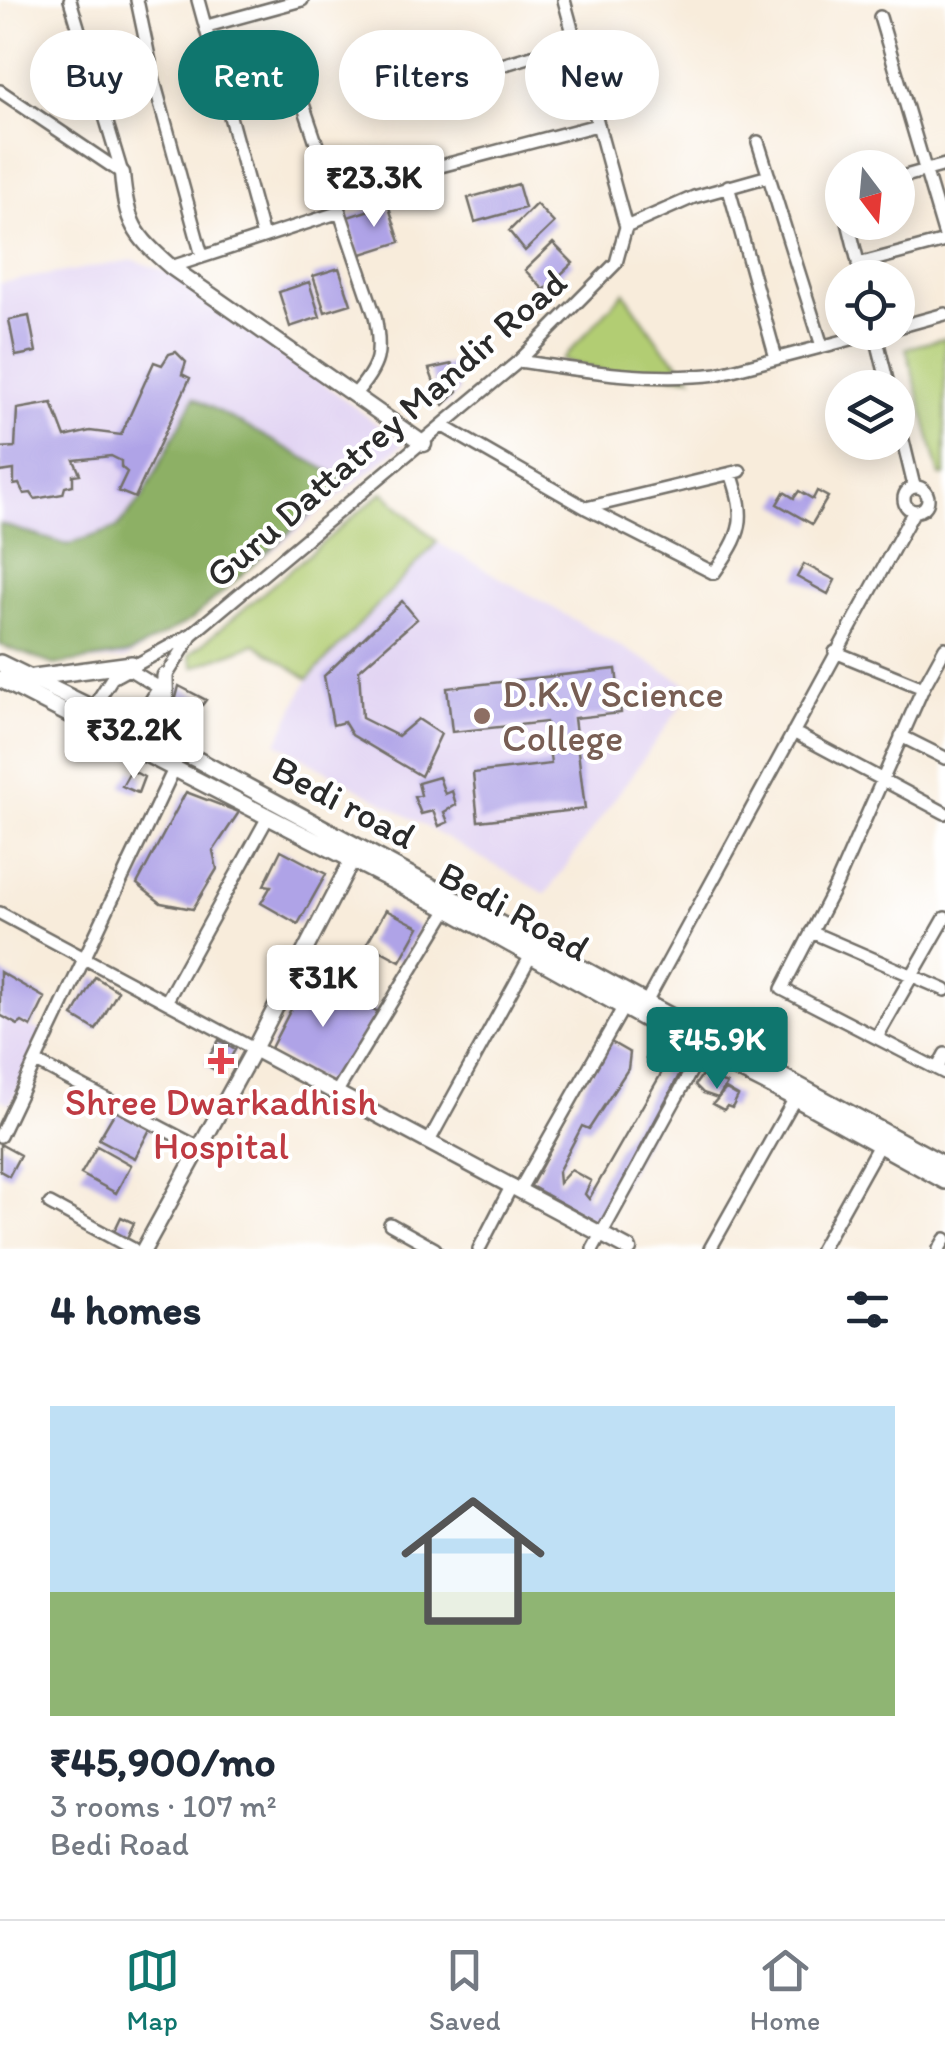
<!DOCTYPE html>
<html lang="en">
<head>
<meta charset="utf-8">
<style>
  body { margin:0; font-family:Itim,sans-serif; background:#f2f2f3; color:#1f2937; height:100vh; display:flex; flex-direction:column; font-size:38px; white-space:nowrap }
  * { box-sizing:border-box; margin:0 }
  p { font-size:32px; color:#747a83 }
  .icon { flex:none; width:55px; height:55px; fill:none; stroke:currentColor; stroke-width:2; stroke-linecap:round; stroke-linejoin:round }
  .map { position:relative; height:1249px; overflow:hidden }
  .details { display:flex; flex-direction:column; background:#fff; flex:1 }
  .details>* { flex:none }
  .top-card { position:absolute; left:30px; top:30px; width:885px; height:90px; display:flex; gap:20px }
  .needle { width:65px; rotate:164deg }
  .buttons { position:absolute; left:825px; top:150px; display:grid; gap:20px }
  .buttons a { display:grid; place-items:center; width:90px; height:90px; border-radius:50%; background:#fff; box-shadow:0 5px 25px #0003; font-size:50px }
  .price { position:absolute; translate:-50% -85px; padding:0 22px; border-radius:10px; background:#fff; color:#222; font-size:32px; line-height:65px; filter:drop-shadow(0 2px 5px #0008) }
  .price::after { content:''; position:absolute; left:50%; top:60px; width:30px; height:22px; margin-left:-15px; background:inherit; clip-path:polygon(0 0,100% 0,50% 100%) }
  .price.on { background:#0f766e; color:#fff }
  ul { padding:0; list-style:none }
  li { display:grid; align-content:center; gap:20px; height:530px; padding:0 50px }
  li+li { border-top:2px solid #e0e1e3 }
  li span { display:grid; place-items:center; height:310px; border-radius:0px; color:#555 }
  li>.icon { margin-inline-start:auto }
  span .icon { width:180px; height:180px; fill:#fffc; stroke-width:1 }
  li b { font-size:42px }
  h2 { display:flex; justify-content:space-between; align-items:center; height:120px; padding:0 50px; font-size:42px }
  .tag { padding:0 35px; border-radius:45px; background:#fff; box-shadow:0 5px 25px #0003; font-size:35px; line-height:90px }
  .tag.on { background:#0f766e; color:#fff }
  .tab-bar { display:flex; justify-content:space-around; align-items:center; height:140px; border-top:2px solid #e0e1e3; background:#fff; font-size:28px; color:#747a83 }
  .tab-bar a { display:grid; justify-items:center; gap:5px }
  .tab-bar .on { color:#0f766e }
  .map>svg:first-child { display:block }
  .built { fill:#e2d4f3 }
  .green { fill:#b2cd73; stroke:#6e7c4f; stroke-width:2.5 }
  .forest { fill:#8db065; stroke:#5c6e48; stroke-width:2.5 }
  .building { fill:#afa3e7 }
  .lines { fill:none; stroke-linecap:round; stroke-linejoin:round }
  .minor-casing { stroke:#736f69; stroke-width:16 }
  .tertiary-casing { stroke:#736f69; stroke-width:19 }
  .secondary-casing { stroke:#736f69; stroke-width:20 }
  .minor { stroke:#fff; stroke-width:11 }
  .tertiary { stroke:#fff; stroke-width:14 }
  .secondary { stroke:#fff; stroke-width:15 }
  .education-dot { fill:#8d6e63; stroke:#fff; stroke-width:4 }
  .health-dot { fill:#e0444e; stroke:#fff; stroke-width:4 }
  .labels { text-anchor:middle; stroke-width:8; stroke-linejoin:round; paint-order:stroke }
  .street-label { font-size:38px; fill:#2b2b2b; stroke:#fff }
  .education-label { font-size:38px; fill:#785e54; stroke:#fff; text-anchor:start }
  .health-label { font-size:38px; fill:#be3a42; stroke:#fff }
</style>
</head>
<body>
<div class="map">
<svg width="945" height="1249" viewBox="0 0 945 1249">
  <rect width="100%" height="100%" fill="#fff"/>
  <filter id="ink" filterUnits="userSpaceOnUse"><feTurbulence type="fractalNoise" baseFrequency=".01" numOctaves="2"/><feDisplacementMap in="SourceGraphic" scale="20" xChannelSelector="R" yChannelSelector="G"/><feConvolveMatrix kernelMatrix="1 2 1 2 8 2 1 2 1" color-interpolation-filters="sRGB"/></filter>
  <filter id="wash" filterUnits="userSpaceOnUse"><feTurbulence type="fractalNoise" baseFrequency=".0048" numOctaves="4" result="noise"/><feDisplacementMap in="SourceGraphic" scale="40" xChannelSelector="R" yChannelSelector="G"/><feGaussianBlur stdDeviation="2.25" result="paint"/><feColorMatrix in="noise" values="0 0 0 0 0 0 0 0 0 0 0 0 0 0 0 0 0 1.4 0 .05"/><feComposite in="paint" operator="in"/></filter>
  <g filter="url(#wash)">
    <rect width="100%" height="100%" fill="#f8ecdb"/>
    <path class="built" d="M134 260 189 281 403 444 180 626 126 659 52 665 0 645V283Z
      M383 492 437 542 694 688 546 894 277 743 308 679 255 644 194 667 189 655Z
      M0 972 45 998 31 1027 22 1022 19 1025 51 1032 10 1104 0 1099Z"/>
    <path class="green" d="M624 292 662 347 692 377 603 372 562 360Z
      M945 338V476H940L906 348Z
      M383 492 437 542 308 679 255 644 194 667 189 655Z"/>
    <path class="forest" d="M194 398 347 481 191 620 129 654 54 665 0 645V524L67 545 117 528 142 498Z"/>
    <g id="blocks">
      <path class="building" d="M518 184 525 208 475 222 468 198Z
        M388 204 400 242 359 255 348 217Z
        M536 204 554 223 525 251 509 231Z
        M553 243 573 263 544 290 525 270Z
        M339 268 351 304 325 312 313 276Z
        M309 282 320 317 290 327 279 292Z
        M29 316 36 352 16 356 9 320Z
        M176 352 186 362 182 374 190 378 135 498 118 491 127 472 121 467V461L111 456 74 460 80 474 73 475V485L65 487 63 494 35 499 31 493 24 494 19 484 14 485V470L0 472V448L15 447 17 409 52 403 65 437 90 431 121 435 154 362 162 365 169 354Z
        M452 364 458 391 444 405 431 392 435 385 429 369Z
        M799 491 813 499 817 491 828 497 812 524 777 504 784 492 794 498Z
        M804 564 835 580 828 594 797 577Z
        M402 601 417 619 359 670 362 718 398 736 418 719 441 734 421 776 352 735 344 722 333 725 324 676Z
        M616 669 621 713 574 718 585 809 478 821 473 773 551 764 546 722 452 732 447 688Z
        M179 686 206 700 188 724 172 714Z
        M131 770 144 777 138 793 122 786Z
        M439 777 445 794 452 791 456 805 444 812 448 822 439 826 433 811 421 814 414 797 421 795 418 783Z
        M186 792 239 812 213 851 217 869 193 909 161 903 137 884Z
        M281 850 326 874 298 924 261 903 271 886 264 885Z
        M386 910 419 927 400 961 367 943Z
        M0 972 45 998 31 1027 22 1022 18 1025 0 1015Z
        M310 972 378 1012 335 1087 270 1050Z
        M95 977 118 991 96 1030 73 1016Z
        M219 1040 235 1050 221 1074 205 1064Z
        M660 1040 679 1051 686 1062 600 1224 531 1186 609 1041 630 1053 628 1069 589 1129 582 1126 558 1172 559 1183 571 1170 591 1181 585 1194 589 1199 662 1072 646 1059Z
        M702 1075 727 1084 718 1098 726 1089 738 1096 732 1108 727 1106 724 1110 713 1104 718 1098 703 1093 695 1085Z
        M116 1110 150 1129 135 1158 99 1139Z
        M0 1144 20 1155 9 1176 0 1171Z
        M97 1146 131 1165 116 1193 81 1174Z
        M121 1217 134 1223 126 1240 113 1234Z"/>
    </g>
  </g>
  <g filter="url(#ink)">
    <use href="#blocks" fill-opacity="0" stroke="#736f69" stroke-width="2.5"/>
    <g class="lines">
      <g class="minor-casing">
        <path id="minor" d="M70 0 122 173
          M137 0 154 81 202 256
          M198 0 263 237
          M880 17 945 236
          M207 26 302 0
          M0 91 122 173
          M226 96 279 77 292 78 300 95 375 316C382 353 380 366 354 395
          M370 104 576 43
          M758 142 822 346
          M898 178 945 165
          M391 179 597 125
          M728 186 776 358
          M848 222 862 278
          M626 227 694 197 769 176
          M858 264 945 241
          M171 267 340 212
          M898 327 945 314
          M875 332 889 388
          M519 361C584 371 652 382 717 374L878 332
          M898 420 914 486
          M443 426 586 508 714 573C743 533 747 519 731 473
          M904 499a12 12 0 1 1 24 0a12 12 0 1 1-24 0Z
          M586 508 740 471
          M945 648 923 688 836 885 782 989 945 1073
          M835 652 923 688
          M127 668 158 687
          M89 714 112 678 192 634 519 361 616 263 626 227 564 0
          M793 732 945 813
          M901 736 945 758
          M125 742 190 638
          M0 913 254 1049
          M811 932 945 990
          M166 1002 268 817
          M643 1008 914 511
          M877 1037 945 918
          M36 1062 200 1148
          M937 1069 945 1054
          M336 1093 448 909
          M0 1136 175 767
          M428 1143 530 957
          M520 1189 623 1008
          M50 1204 133 1249
          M390 1224 435 1249
          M479 1249 512 1185
          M593 1249 702 1051
          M710 1249 795 1098
          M821 1249 879 1145
          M939 1249 945 1239"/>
      </g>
      <g class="tertiary-casing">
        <path id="tertiary" d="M122 173C126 223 134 235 171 267L424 444
          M254 1049 629 1249
          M144 1249 254 1049 356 852"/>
      </g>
      <g class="secondary-casing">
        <path id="secondary" d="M0 663 196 759 945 1165
          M165 676 166 743
          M34 677 132 664
          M0 679 448 909 702 1051 795 1098 945 1181"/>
      </g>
      <use href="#minor" class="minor"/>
      <use href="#tertiary" class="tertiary"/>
      <use href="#secondary" class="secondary"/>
    </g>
  </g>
  <circle class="education-dot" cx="482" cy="716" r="10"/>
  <path class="health-dot" d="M216 1046h10v10h10v10h-10v10h-10v-10h-10v-10h10z"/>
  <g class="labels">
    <g class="street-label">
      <text transform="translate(386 428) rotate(-41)" y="13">Guru Dattatrey Mandir Road</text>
      <text transform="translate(344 802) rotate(28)" y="13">Bedi road</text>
      <text transform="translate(514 911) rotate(29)" y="13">Bedi Road</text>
    </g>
    <g class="education-label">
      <text x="502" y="707">D.K.V Science<tspan x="502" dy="44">College</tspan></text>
    </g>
    <g class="health-label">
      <text x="221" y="1115">Shree Dwarkadhish<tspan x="221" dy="44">Hospital</tspan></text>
    </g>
  </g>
</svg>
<div class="buttons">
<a><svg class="needle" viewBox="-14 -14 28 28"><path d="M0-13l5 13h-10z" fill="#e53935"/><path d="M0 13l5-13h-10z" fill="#747a83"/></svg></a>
<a><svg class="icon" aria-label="locate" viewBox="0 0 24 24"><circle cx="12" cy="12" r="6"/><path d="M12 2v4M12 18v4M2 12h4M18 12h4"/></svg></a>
<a><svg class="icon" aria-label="layers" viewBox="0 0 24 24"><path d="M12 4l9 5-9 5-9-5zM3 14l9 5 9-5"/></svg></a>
</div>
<b class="price" style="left:374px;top:230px">₹23.3K</b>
<b class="price" style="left:134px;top:782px">₹32.2K</b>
<b class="price" style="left:323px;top:1030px">₹31K</b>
<b class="price on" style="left:717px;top:1092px">₹45.9K</b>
<div class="top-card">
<a class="tag">Buy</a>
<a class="tag on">Rent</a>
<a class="tag">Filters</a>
<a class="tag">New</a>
</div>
</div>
<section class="details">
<h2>4 homes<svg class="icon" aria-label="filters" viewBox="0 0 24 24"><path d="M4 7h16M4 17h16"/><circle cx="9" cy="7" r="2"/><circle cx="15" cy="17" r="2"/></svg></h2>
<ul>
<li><span style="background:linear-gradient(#bfe0f5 60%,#8fb573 0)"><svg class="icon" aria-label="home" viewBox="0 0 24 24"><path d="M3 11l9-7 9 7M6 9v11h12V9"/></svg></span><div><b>₹45,900/mo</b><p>3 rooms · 107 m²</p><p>Bedi Road</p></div></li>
</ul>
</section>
<nav class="tab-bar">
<a class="on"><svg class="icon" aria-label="map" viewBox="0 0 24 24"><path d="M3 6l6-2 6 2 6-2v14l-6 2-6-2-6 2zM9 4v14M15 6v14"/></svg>Map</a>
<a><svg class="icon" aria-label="saved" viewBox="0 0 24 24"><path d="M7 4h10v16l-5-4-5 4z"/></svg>Saved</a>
<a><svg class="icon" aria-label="home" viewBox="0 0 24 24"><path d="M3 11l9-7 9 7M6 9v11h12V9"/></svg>Home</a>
</nav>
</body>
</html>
